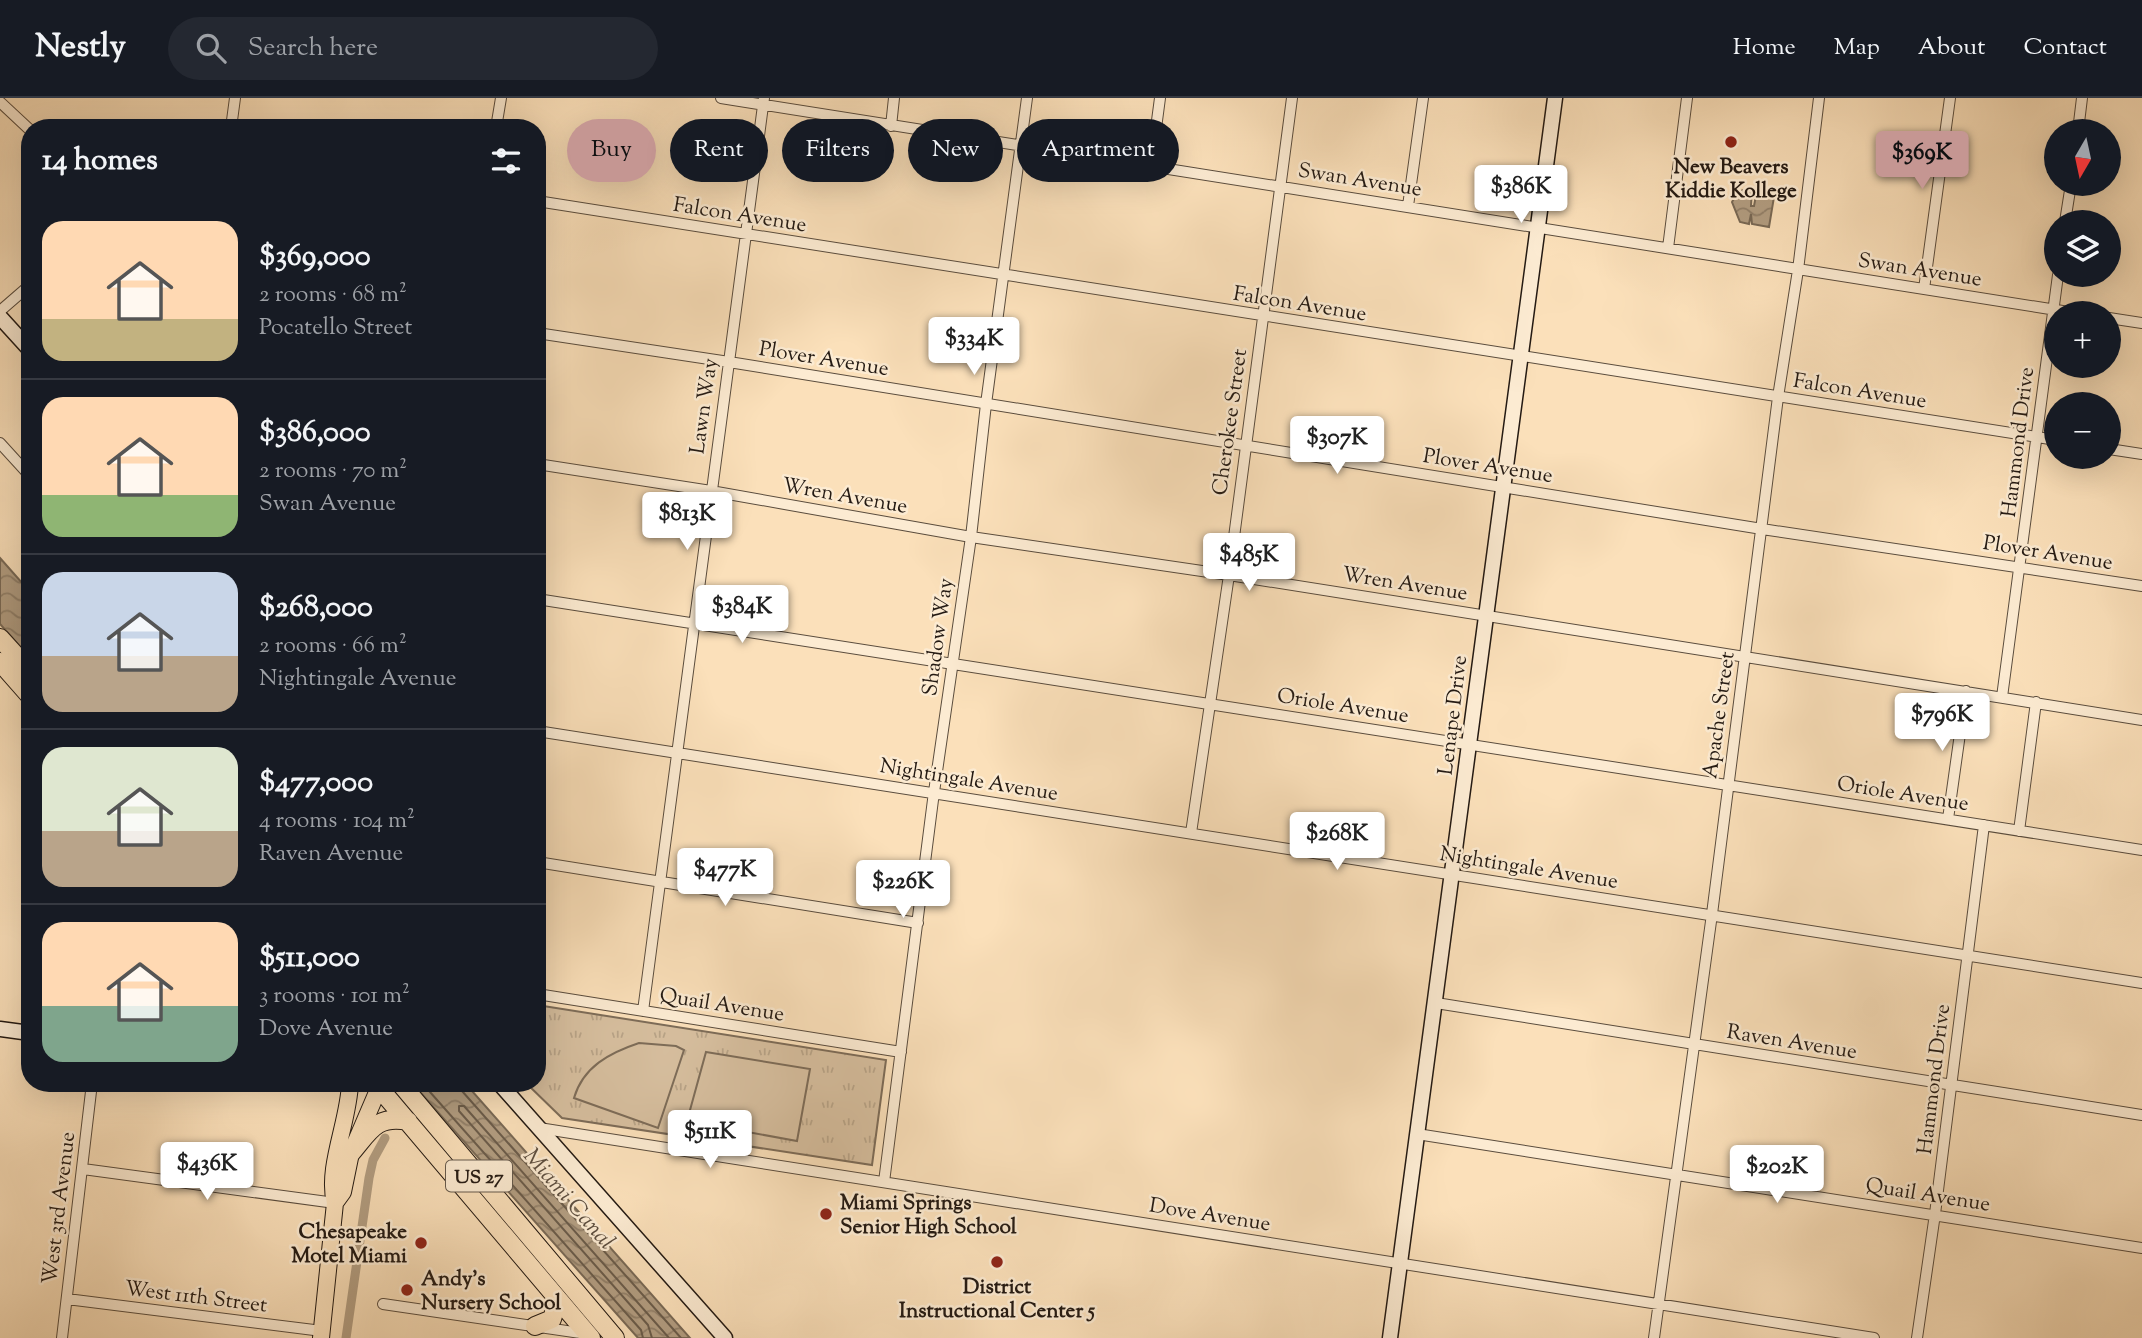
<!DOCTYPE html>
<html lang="en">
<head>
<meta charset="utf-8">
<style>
  body { margin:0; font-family:"Sorts Mill Goudy",serif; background:#242831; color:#f1f3f6; height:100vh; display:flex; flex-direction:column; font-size:26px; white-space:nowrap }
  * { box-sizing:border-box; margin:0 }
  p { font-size:23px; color:#9ea1a6 }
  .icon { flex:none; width:38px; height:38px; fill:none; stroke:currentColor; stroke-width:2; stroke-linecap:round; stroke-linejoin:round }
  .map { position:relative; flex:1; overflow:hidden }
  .drawer { position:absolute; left:21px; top:21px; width:525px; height:973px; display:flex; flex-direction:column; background:#171b24; border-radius:28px; box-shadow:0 7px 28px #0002 }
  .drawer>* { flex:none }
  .top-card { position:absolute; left:567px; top:21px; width:665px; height:63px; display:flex; gap:14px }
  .needle { width:46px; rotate:189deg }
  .tools { position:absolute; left:2044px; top:21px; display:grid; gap:14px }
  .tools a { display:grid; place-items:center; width:77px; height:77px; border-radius:50%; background:#171b24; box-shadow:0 7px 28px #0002; font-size:35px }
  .price { position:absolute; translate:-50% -60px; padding:0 16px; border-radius:7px; background:#fff; color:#222; font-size:23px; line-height:46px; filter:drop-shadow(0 2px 4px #0008) }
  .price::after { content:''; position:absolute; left:50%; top:42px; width:21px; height:16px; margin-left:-10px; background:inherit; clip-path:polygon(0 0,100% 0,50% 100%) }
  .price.selected { background:#c59692; color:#111 }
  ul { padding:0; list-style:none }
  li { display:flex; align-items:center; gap:21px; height:175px; padding:0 21px }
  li+li { border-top:2px solid #363941 }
  li span { display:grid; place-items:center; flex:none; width:196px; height:140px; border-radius:21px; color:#555 }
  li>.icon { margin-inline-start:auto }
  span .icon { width:84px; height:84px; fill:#fffc; stroke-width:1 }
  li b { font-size:30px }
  h2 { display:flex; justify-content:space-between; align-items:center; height:84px; padding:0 21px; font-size:30px }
  .chip { padding:0 24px; border-radius:32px; background:#171b24; box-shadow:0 7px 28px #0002; font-size:24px; line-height:63px }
  .chip.selected { background:#c59692; color:#111 }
  header { display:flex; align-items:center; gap:42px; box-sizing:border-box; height:98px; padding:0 35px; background:#171b24; border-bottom:2px solid #363941 }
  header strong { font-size:33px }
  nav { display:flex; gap:38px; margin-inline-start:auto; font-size:24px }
  .search { width:490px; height:63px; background:#242831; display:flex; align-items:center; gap:18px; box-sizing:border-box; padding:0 24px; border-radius:38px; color:#9ea1a6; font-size:26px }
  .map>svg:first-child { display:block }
  .park { fill:url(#park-tufts); stroke:#7d6c58; stroke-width:2 }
  .garden { fill:#d6be9e; stroke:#7d6c58; stroke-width:2 }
  .water { fill:url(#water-waves); stroke:#796955; stroke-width:2 }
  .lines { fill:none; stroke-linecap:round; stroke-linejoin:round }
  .shore { stroke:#6b5c4a; stroke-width:2 }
  .canal { stroke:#b29d81; stroke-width:9 }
  .street-casing { stroke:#5a4c3d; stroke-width:12 }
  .secondary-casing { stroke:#241a13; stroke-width:17 }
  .primary-casing { stroke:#241a13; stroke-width:18 }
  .highway-casing { stroke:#241a13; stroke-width:20 }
  .street { stroke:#fcebd2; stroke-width:10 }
  .secondary { stroke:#fcebd2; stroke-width:14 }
  .primary { stroke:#fbe0ba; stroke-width:16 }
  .highway { stroke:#fbe0ba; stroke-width:18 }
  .poi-dot { fill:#8f2418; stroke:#fcebd2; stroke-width:2.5 }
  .labels { text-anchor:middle; stroke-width:5; stroke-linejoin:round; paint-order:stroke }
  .shield { fill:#fcebd2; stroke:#65594c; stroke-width:2 }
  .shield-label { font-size:19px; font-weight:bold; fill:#241a13 }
  .poi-label { font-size:21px; font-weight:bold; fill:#241a13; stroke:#fcebd2 }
  .street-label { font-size:21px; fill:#241a13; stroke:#fcebd2 }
  .water-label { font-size:23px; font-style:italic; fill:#5d4e3f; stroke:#fcebd2 }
</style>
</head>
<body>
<header>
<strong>Nestly</strong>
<div class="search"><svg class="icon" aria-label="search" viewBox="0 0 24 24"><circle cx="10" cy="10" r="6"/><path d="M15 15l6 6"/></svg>Search here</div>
<nav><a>Home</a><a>Map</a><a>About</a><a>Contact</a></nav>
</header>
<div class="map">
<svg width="2142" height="1240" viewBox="0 0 2142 1240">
  <defs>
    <pattern id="park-tufts" width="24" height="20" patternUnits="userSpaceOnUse" patternTransform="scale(1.75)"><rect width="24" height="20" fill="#d6be9e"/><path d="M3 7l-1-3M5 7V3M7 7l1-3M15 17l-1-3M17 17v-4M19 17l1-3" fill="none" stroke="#b8a387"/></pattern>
    <pattern id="water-waves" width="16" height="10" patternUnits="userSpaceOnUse" patternTransform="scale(1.75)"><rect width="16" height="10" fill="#b29d81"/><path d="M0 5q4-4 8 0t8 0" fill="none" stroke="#917f68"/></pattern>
  </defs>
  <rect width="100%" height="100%" fill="#fbe0ba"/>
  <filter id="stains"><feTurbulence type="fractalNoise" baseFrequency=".00286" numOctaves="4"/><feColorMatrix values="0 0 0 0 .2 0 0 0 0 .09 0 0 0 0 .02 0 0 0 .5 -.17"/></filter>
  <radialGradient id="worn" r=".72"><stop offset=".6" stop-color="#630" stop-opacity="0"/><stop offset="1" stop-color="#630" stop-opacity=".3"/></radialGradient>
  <path class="park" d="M537 907 886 962 872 1067 562 1020 526 985H537Z"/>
  <path class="garden" d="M639 945 676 948 684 952 658 1030 574 1000C583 969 609 955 639 945Z
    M706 954 810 971 797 1043 687 1023Z"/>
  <path class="water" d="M1743 92H1752L1751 108H1754L1756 97 1774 99 1769 129 1752 126 1751 116 1749 126 1740 124 1732 104 1737 95Z
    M0 460 30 494V560L0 526Z
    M412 985H465L690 1240H638Z"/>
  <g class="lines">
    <path class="shore" d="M422 985 641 1232 643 1240
      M460 985 462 993 681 1240
      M652 1240 648 1227 459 1013V1008H464L669 1240"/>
    <path class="canal" d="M346 1240 369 1080 373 1062 385 1040"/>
    <g class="street-casing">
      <path id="street" d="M721 0 2075 215
        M0 4 30 32
        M891 28 894 0
        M231 30 235 0
        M496 30 501 0
        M2078 33 2082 0
        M1151 68 1160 0
        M537 103 2056 342
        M1408 108 1423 0
        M2065 124 2071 86
        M1668 150 1687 0
        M1924 191 1950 0
        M0 213 30 187
        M2109 220 2142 225
        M537 235 729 264 1762 431 2142 488
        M0 345 30 378
        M2109 351 2142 356
        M537 366 711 393 971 439 1229 477 2142 622
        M537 501C1073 581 1607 669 2142 752
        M2002 599 2058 177
        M537 633 2142 885
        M1948 721 1966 593
        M2019 733 2036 604
        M1191 735 1229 477 1292 0
        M537 764 918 825
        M537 896 901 954
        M1436 905 2142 1017
        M643 913 764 0
        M539 1030 1874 1240
        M1417 1036 2142 1150
        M83 1071 335 1105
        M884 1084 934 694 971 439 986 306 1027 0
        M67 1201 322 1233
        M383 1206 587 1236
        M62 1240 92 985
        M1654 1240 1712 816 1778 299 1798 172 1819 0
        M1917 1240 1935 1116 1984 727"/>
    </g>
    <g class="secondary-casing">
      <path id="secondary" d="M0 219 30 252
        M0 931 30 935
        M499 985 725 1240
        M1390 1240 1555 0"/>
    </g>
    <g class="primary-casing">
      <path id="primary" d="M335 1105 343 1094 351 1055 381 985
        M321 1240 335 1105C326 1069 349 1023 350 985"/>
    </g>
    <g class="highway-casing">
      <path id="highway" d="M0 540 30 573
        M0 564 30 598
        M375 985 591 1240
        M400 985 615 1240
        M351 1055C370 1033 376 1017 408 1023
        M535 1228 552 1221 558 1201"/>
    </g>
    <use href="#street" class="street"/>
    <use href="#secondary" class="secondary"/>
    <use href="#primary" class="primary"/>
    <use href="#highway" class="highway"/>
  </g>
  <g class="poi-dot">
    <circle cx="1731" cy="44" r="7"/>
    <circle cx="826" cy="1116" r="7"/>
    <circle cx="421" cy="1145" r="7"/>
    <circle cx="997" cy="1164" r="7"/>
    <circle cx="407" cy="1192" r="7"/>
  </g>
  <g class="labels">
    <rect class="shield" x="446" y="1062.5" width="66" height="31" rx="5"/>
    <g class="shield-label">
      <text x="479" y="1085">US 27</text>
    </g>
    <g class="poi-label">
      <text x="1731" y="75">New Beavers<tspan x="1731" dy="24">Kiddie Kollege</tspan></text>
      <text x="840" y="1111" text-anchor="start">Miami Springs<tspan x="840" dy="24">Senior High School</tspan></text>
      <text x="407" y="1140" text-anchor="end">Chesapeake<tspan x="407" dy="24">Motel Miami</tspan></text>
      <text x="421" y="1187" text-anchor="start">Andy's<tspan x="421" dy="24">Nursery School</tspan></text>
      <text x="997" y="1195">District<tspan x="997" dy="24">Instructional Center 5</tspan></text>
    </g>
    <g class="street-label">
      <text transform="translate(1360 81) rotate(9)" y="7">Swan Avenue</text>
      <text transform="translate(740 116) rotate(9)" y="7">Falcon Avenue</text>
      <text transform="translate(1920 171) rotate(9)" y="7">Swan Avenue</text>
      <text transform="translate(1300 205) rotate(9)" y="7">Falcon Avenue</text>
      <text transform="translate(824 260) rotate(9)" y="7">Plover Avenue</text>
      <text transform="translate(1860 292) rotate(9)" y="7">Falcon Avenue</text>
      <text transform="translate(703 308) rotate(-82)" y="7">Lawn Way</text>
      <text transform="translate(1229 324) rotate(-82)" y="7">Cherokee Street</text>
      <text transform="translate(2017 344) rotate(-83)" y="7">Hammond Drive</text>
      <text transform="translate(1488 367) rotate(9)" y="7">Plover Avenue</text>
      <text transform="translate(845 397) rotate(10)" y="7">Wren Avenue</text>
      <text transform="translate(2048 454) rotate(9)" y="7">Plover Avenue</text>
      <text transform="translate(1405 485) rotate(9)" y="7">Wren Avenue</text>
      <text transform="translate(937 539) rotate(-82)" y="7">Shadow Way</text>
      <text transform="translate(1343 607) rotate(9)" y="7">Oriole Avenue</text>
      <text transform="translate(1452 617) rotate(-83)" y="7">Lenape Drive</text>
      <text transform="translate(1718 617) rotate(-82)" y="7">Apache Street</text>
      <text transform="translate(969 681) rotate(9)" y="7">Nightingale Avenue</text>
      <text transform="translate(1903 695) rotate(9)" y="7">Oriole Avenue</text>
      <text transform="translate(1529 769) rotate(9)" y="7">Nightingale Avenue</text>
      <text transform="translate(722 906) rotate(9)" y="7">Quail Avenue</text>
      <text transform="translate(1792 943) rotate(9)" y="7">Raven Avenue</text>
      <text transform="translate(1933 981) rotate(-83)" y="7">Hammond Drive</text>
      <text transform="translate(1928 1096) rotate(9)" y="7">Quail Avenue</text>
      <text transform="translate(58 1110) rotate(-83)" y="7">West 3rd Avenue</text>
      <text transform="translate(1210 1116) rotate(9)" y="7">Dove Avenue</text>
      <text transform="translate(196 1198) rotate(7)" y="7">West 11th Street</text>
    </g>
    <g class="water-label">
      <text transform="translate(570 1100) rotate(49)" y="8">Miami Canal</text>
    </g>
  </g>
  <rect width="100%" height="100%" filter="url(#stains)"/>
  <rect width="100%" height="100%" fill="url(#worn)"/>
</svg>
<div class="tools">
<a><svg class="needle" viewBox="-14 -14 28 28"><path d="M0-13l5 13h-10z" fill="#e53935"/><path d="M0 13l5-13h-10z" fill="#9ea1a6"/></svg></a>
<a><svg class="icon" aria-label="layers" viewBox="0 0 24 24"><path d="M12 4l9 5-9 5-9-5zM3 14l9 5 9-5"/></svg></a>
<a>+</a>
<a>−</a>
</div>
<b class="price selected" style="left:1922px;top:93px">$369K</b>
<b class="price" style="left:1521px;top:127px">$386K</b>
<b class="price" style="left:974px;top:279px">$334K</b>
<b class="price" style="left:1337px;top:378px">$307K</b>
<b class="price" style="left:687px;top:454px">$813K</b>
<b class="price" style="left:1249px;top:495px">$485K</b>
<b class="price" style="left:742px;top:547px">$384K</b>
<b class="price" style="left:1942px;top:655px">$796K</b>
<b class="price" style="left:1337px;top:774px">$268K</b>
<b class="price" style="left:725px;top:810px">$477K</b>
<b class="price" style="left:903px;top:822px">$226K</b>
<b class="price" style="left:710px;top:1072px">$511K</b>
<b class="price" style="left:207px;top:1104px">$436K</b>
<b class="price" style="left:1777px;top:1107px">$202K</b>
<div class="top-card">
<a class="chip selected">Buy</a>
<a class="chip">Rent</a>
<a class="chip">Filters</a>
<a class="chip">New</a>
<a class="chip">Apartment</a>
</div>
<section class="drawer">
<h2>14 homes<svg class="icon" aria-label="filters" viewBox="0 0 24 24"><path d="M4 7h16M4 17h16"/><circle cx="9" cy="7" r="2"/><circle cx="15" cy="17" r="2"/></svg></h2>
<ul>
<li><span style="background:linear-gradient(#ffd9b3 70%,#c2b280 0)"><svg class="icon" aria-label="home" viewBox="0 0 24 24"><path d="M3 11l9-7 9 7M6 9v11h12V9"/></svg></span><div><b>$369,000</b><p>2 rooms · 68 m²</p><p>Pocatello Street</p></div></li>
<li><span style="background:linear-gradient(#ffd9b3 70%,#8fb573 0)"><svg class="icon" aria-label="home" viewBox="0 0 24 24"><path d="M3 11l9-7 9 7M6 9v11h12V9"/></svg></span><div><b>$386,000</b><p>2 rooms · 70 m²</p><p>Swan Avenue</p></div></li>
<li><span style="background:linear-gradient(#c9d6e8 60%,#b9a48a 0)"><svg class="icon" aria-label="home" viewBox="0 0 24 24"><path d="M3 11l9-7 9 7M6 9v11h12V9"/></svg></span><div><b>$268,000</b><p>2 rooms · 66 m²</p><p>Nightingale Avenue</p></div></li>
<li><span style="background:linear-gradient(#dfe7d0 60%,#b9a48a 0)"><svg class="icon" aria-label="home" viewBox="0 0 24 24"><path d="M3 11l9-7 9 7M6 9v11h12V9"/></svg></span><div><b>$477,000</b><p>4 rooms · 104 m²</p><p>Raven Avenue</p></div></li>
<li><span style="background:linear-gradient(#ffd9b3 60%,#7fa58c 0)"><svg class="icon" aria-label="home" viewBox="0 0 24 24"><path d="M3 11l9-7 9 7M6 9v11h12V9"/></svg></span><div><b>$511,000</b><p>3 rooms · 101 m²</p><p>Dove Avenue</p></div></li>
</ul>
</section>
</div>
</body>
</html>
